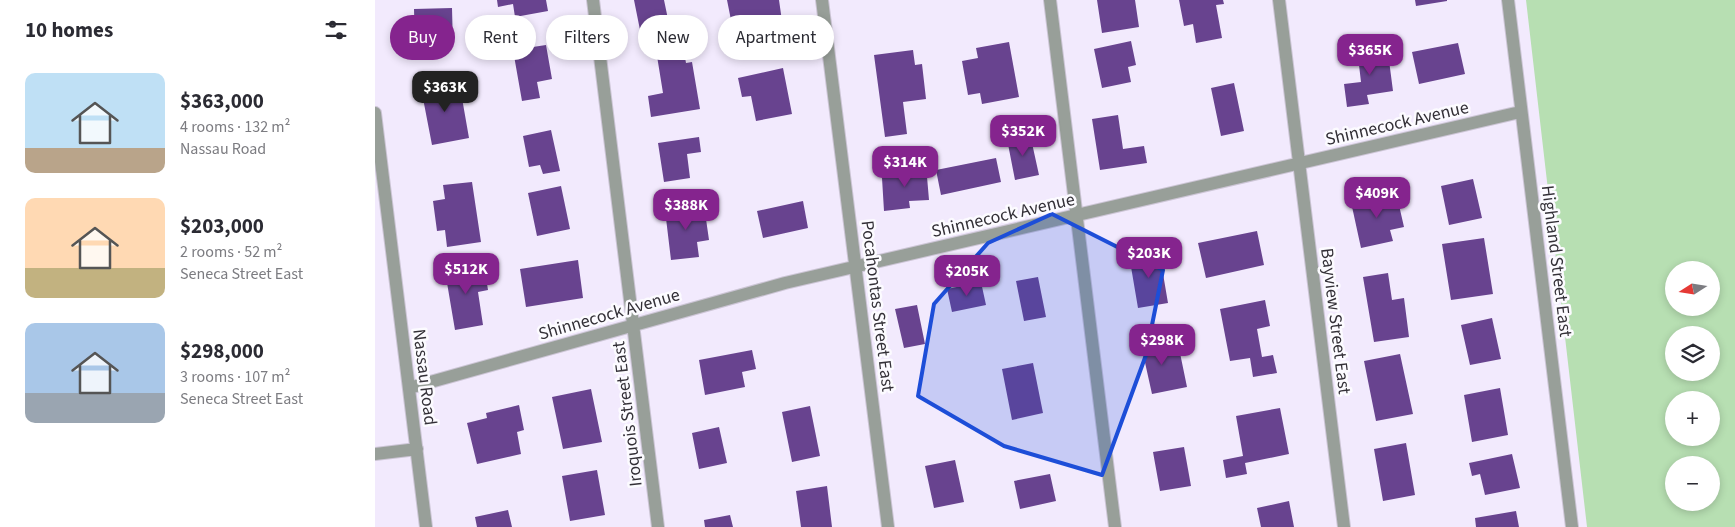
<!DOCTYPE html>
<html lang="en">
<head>
<meta charset="utf-8">
<style>
  body { margin:0; font-family:"Source Sans 3",sans-serif; background:#f2f2f3; color:#2b2b33; height:100vh; display:flex; flex-direction:column; font-size:19px; white-space:nowrap }
  * { box-sizing:border-box; margin:0 }
  p { font-size:16px; color:#7c7c81 }
  .icon { flex:none; width:28px; height:28px; fill:none; stroke:currentColor; stroke-width:2; stroke-linecap:round; stroke-linejoin:round }
  .map { position:relative; flex:1; overflow:hidden }
  .side { display:flex; flex-direction:column; background:#fff; width:375px }
  .side>* { flex:none }
  .hud { position:absolute; left:15px; top:15px; width:475px; height:45px; display:flex; gap:10px }
  .needle { width:32px; rotate:258deg }
  .tools { position:absolute; left:1290px; top:261px; display:grid; gap:10px }
  .tools a { display:grid; place-items:center; width:55px; height:55px; border-radius:50%; background:#fff; box-shadow:0 2px 8px #0003; font-size:25px }
  .price { position:absolute; translate:-50% -42px; padding:0 11px; border-radius:10px; background:#85248e; color:#fff; font-size:16px; line-height:32px; filter:drop-shadow(0 1px 2px #0008) }
  .price::after { content:''; position:absolute; left:50%; top:30px; width:15px; height:11px; margin-left:-8px; background:inherit; clip-path:polygon(0 0,100% 0,50% 100%) }
  .price.active { background:#222; color:#fff }
  ul { padding:0; list-style:none }
  li { display:flex; align-items:center; gap:15px; height:125px; padding:0 25px }
  li span { display:grid; place-items:center; flex:none; width:140px; height:100px; border-radius:10px; color:#555 }
  li>.icon { margin-inline-start:auto }
  span .icon { width:60px; height:60px; fill:#fffc; stroke-width:1 }
  li b { font-size:21px }
  h2 { display:flex; justify-content:space-between; align-items:center; height:60px; padding:0 25px; font-size:21px }
  .tag { padding:0 18px; border-radius:22px; background:#fff; box-shadow:0 2px 8px #0003; font-size:18px; line-height:45px }
  .tag.active { background:#85248e; color:#fff }
  main { display:flex; flex:1; min-height:0 }
  .map>svg:first-child { display:block }
  .green { fill:#b7dfb2; fill-rule:evenodd }
  .building { fill:#68438f }
  .lines { fill:none; stroke-linecap:round; stroke-linejoin:round }
  .minor-casing { stroke:#ccc5d5; stroke-width:14 }
  .minor { stroke:#989f99; stroke-width:12 }
  .marked { fill:#1d4ed8; fill-opacity:0.2; stroke:#1d4ed8; stroke-width:4; stroke-linejoin:round }
  .labels { text-anchor:middle; stroke-width:5; stroke-linejoin:round; paint-order:stroke }
  .street-label { font-size:18px; fill:#333037; stroke:#fcfbff }
</style>
</head>
<body>
<main>
<section class="side">
<h2>10 homes<svg class="icon" aria-label="filters" viewBox="0 0 24 24"><path d="M4 7h16M4 17h16"/><circle cx="9" cy="7" r="2"/><circle cx="15" cy="17" r="2"/></svg></h2>
<ul>
<li><span style="background:linear-gradient(#bfe0f5 75%,#b9a48a 0)"><svg class="icon" aria-label="home" viewBox="0 0 24 24"><path d="M3 11l9-7 9 7M6 9v11h12V9"/></svg></span><div><b>$363,000</b><p>4 rooms · 132 m²</p><p>Nassau Road</p></div></li>
<li><span style="background:linear-gradient(#ffd9b3 70%,#c2b280 0)"><svg class="icon" aria-label="home" viewBox="0 0 24 24"><path d="M3 11l9-7 9 7M6 9v11h12V9"/></svg></span><div><b>$203,000</b><p>2 rooms · 52 m²</p><p>Seneca Street East</p></div></li>
<li><span style="background:linear-gradient(#a9c7e8 70%,#9aa5b1 0)"><svg class="icon" aria-label="home" viewBox="0 0 24 24"><path d="M3 11l9-7 9 7M6 9v11h12V9"/></svg></span><div><b>$298,000</b><p>3 rooms · 107 m²</p><p>Seneca Street East</p></div></li>
</ul>
</section>
<div class="map">
<svg width="1360" height="527" viewBox="0 0 1360 527">
  <rect width="100%" height="100%" fill="#f2eafd"/>
  <path class="green" d="M1151 0H1360V527H1212ZM1299 270H1336V308H1299ZM1299 335H1336V372H1299ZM1299 400H1336V438H1299ZM1299 465H1336V502H1299Z"/>
  <path class="building" d="M122 0H171L173 11 140 17 138 4 123 7Z
    M259 0H289L294 24 265 30Z
    M352 0H404L407 21 358 30Z
    M722 0H760L764 27 727 33Z
    M804 0H848L849 4 841 5 847 38 821 43 818 24 809 26Z
    M1040 0H1072V1L1041 6Z
    M77 8 78 47 40 48 39 9Z
    M756 41 761 65 753 67 756 82 727 88 719 49Z
    M634 42 644 97 607 104 605 93 593 95 587 61 603 58 601 48Z
    M1083 43 1090 74 1044 84 1037 52Z
    M171 45 177 79 162 82 165 98 147 101 138 50Z
    M1012 45 1018 91 992 95 994 104 972 107 969 84 986 82 982 48Z
    M538 50 540 65 547 64 551 99 528 102 532 134 510 137 499 55Z
    M309 52 311 63 317 62 325 109 276 117 273 96 288 93 282 56Z
    M408 68 417 114 381 121 376 96 367 97 363 78Z
    M84 81 94 138 57 145 46 88Z
    M859 83 869 131 846 136 836 88Z
    M743 115 748 149 769 146 772 163 725 170 717 119Z
    M176 130 185 171 168 174 165 165 154 167 148 136Z
    M655 134 664 175 640 180 632 139Z
    M324 137 326 152 312 154 315 178 289 182 283 143Z
    M621 158 626 182 566 195 561 170Z
    M551 165 554 200 534 201 535 208 509 211 507 178 525 176 524 168Z
    M1098 179 1107 218 1074 225 1066 186Z
    M97 182 106 242 72 247 70 230 62 231 58 201 70 199 68 185Z
    M186 186 195 229 162 236 153 193Z
    M1021 192 1029 227 1015 230 1018 241 986 248 976 202Z
    M428 201 433 228 388 238 382 211Z
    M329 205 334 240 322 242 324 257 296 260 290 210Z
    M882 231 889 265 831 278 823 243Z
    M1109 238 1118 294 1076 300 1067 244Z
    M784 250 793 303 763 308 754 255Z
    M203 260 208 298 151 307 145 269Z
    M109 265 113 290 103 292 108 325 80 330 70 271Z
    M1013 273 1017 300 1029 298 1034 337 999 342 988 277Z
    M663 277 671 317 649 321 641 281Z
    M606 282 611 305 577 312 572 289Z
    M890 300 895 326 882 329 887 357 898 355 902 373 878 377 875 358 855 361 845 309Z
    M542 305 550 344 529 348 520 309Z
    M1117 318 1126 359 1095 365 1086 325Z
    M788 335 793 356 805 353 812 387 777 394 765 340Z
    M377 350 381 369 367 372 370 387 330 395 324 360Z
    M1025 354 1038 414 1001 421 989 361Z
    M658 363 668 413 637 420 627 369Z
    M1125 388 1133 435 1097 442 1089 395Z
    M216 389 227 442 188 449 177 397Z
    M144 405 149 430 142 432 146 454 102 464 92 423 112 418 111 413Z
    M435 406 445 456 417 462 407 412Z
    M905 408 914 454 870 463 872 474 851 478 848 460 868 456 861 416Z
    M344 427 352 463 324 469 317 433Z
    M1031 443 1040 495 1008 501 999 449Z
    M809 447 816 486 785 491 778 452Z
    M1137 454 1145 488 1110 495 1105 474 1097 476 1094 463Z
    M580 460 589 502 559 508 550 466Z
    M222 470 230 515 195 521 187 476Z
    M675 474 681 501 645 509 639 481Z
    M452 486 457 527H426L421 491Z
    M914 501 919 527H886L882 508Z
    M133 510 137 527H102L100 517Z
    M1141 511 1144 527H1101L1100 518Z
    M355 515 358 527H330L329 520Z"/>
  <g class="lines">
    <g class="minor-casing">
      <path id="minor" d="M218 0 283 527
        M447 0 513 527
        M675 0 740 527
        M904 0 969 527
        M1133 0 1197 527
        M0 113 51 527
        M34 388 410 283 1145 112
        M0 454 42 449"/>
    </g>
    <use href="#minor" class="minor"/>
  </g>
  <path class="marked" d="M677 214 788 270 771 355 727 475 629 446 543 396 559 304 613 243Z"/>
  <g class="labels">
    <g class="street-label">
      <text transform="translate(1022 123) rotate(-13)" y="6">Shinnecock Avenue</text>
      <text transform="translate(628 215) rotate(-13)" y="6">Shinnecock Avenue</text>
      <text transform="translate(1182 261) rotate(83)" y="6">Highland Street East</text>
      <text transform="translate(503 306) rotate(83)" y="6">Pocahontas Street East</text>
      <text transform="translate(234 314) rotate(-16)" y="6">Shinnecock Avenue</text>
      <text transform="translate(961 321) rotate(83)" y="6">Bayview Street East</text>
      <text transform="translate(50 377) rotate(83)" y="6">Nassau Road</text>
      <text transform="translate(252 414) rotate(-97)" y="6">Iroquois Street East</text>
    </g>
  </g>
</svg>
<div class="tools">
<a><svg class="needle" viewBox="-14 -14 28 28"><path d="M0-13l5 13h-10z" fill="#e53935"/><path d="M0 13l5-13h-10z" fill="#7c7c81"/></svg></a>
<a><svg class="icon" aria-label="layers" viewBox="0 0 24 24"><path d="M12 4l9 5-9 5-9-5zM3 14l9 5 9-5"/></svg></a>
<a>+</a>
<a>−</a>
</div>
<b class="price" style="left:995px;top:76px">$365K</b>
<b class="price active" style="left:70px;top:113px">$363K</b>
<b class="price" style="left:648px;top:157px">$352K</b>
<b class="price" style="left:530px;top:188px">$314K</b>
<b class="price" style="left:1002px;top:219px">$409K</b>
<b class="price" style="left:311px;top:231px">$388K</b>
<b class="price" style="left:774px;top:279px">$203K</b>
<b class="price" style="left:91px;top:295px">$512K</b>
<b class="price" style="left:592px;top:297px">$205K</b>
<b class="price" style="left:787px;top:366px">$298K</b>
<div class="hud">
<a class="tag active">Buy</a>
<a class="tag">Rent</a>
<a class="tag">Filters</a>
<a class="tag">New</a>
<a class="tag">Apartment</a>
</div>
</div>
</main>
</body>
</html>
